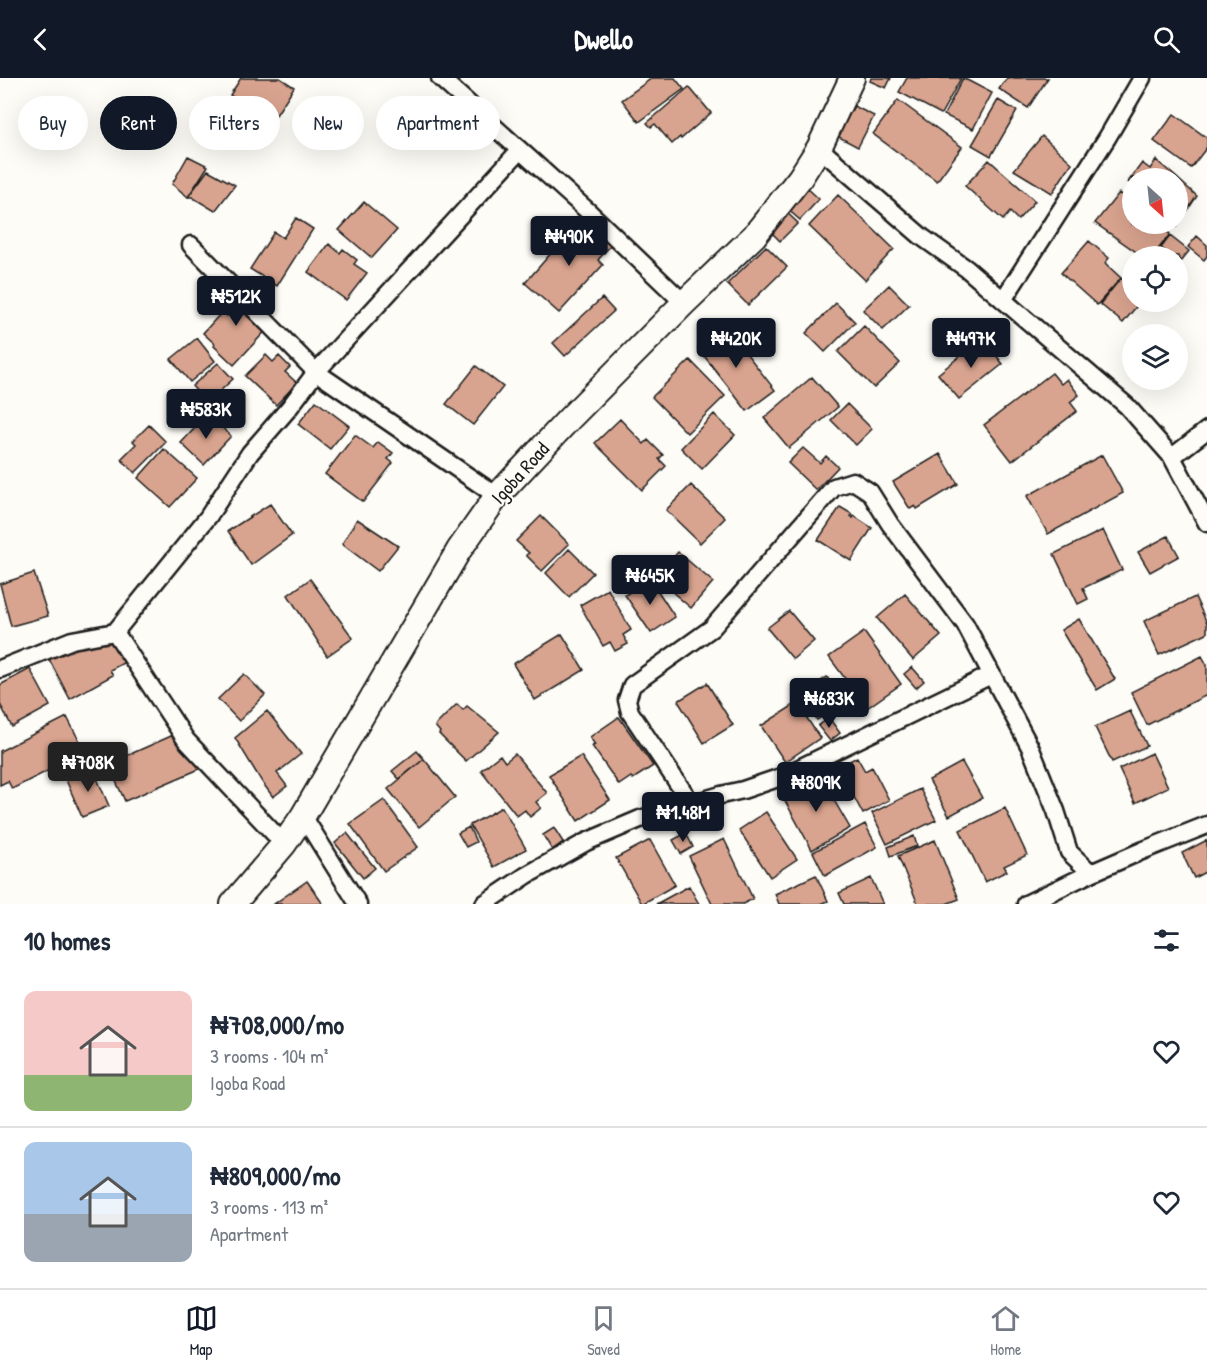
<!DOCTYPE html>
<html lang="en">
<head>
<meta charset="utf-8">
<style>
  body { margin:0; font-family:"Patrick Hand",sans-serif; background:#f2f2f3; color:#1f2937; height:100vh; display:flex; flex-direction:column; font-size:22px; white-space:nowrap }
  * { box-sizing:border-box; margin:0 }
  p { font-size:20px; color:#747a83 }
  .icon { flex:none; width:33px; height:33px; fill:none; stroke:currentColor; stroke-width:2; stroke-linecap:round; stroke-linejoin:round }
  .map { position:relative; height:826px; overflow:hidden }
  .details { display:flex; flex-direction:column; background:#fff; flex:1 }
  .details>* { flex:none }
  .hud { position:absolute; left:18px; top:18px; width:600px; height:54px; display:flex; gap:12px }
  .needle { width:39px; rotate:153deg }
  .controls { position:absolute; left:1122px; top:90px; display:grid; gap:12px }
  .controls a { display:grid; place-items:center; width:66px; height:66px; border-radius:50%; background:#fff; box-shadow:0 6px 24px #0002; font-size:30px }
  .price { position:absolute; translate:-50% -51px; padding:0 14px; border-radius:6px; background:#111827; color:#fff; font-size:20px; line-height:39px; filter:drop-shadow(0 2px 3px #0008) }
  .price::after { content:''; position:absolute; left:50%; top:36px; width:18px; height:14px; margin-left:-9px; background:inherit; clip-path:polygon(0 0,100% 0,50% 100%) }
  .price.on { background:#222; color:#fff }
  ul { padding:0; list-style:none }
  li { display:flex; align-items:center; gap:18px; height:150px; padding:0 24px }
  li+li { border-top:2px solid #e0e1e3 }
  li span { display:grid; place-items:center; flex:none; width:168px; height:120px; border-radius:12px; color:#555 }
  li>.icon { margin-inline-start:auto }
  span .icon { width:72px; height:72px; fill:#fffc; stroke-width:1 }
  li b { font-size:26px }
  h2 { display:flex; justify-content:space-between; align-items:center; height:72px; padding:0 24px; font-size:26px }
  .chip { padding:0 21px; border-radius:27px; background:#fff; box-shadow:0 6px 24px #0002; font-size:21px; line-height:54px }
  .chip.on { background:#111827; color:#fff }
  header { display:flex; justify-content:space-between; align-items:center; height:78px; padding:0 24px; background:#111827; color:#fff; font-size:27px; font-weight:700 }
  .tab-bar { display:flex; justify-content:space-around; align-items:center; height:84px; border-top:2px solid #e0e1e3; background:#fff; font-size:16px; color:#747a83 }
  .tab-bar a { display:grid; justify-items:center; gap:3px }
  .tab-bar .on { color:#111827 }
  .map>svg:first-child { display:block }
  .building { fill:#d9a48f; stroke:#1c1c1c; stroke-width:1.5 }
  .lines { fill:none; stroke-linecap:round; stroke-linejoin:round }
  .street-casing { stroke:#1c1c1c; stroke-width:21 }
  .secondary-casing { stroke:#1c1c1c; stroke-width:28 }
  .street { stroke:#fdfcf7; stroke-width:16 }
  .secondary { stroke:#fdfcf7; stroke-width:24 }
  .labels { text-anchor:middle; stroke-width:4.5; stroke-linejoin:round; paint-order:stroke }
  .street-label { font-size:20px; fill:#1c1c1c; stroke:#fdfcf7 }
</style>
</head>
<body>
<header><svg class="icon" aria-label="back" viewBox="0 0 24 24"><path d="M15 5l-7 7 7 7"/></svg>Dwello<svg class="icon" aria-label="search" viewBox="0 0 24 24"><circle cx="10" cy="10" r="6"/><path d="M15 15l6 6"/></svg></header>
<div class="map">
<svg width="1207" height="826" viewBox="0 0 1207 826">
  <rect width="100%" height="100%" fill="#fdfcf7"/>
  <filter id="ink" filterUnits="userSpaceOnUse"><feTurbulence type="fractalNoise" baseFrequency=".0167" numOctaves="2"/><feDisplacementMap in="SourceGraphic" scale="12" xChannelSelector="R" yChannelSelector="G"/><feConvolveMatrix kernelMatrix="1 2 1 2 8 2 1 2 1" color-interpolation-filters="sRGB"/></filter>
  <g filter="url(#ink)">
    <path class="building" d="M241 0H280L294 9 271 45 230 17Z
      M652 0H675L684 11 639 44 622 22Z
      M871 0H891L886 10 870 3Z
      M907 0H961L941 36 899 14Z
      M963 0 992 15 973 51 944 37Z
      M1007 0H1048L1028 30 999 11Z
      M689 9 711 35 681 61 680 59 672 66 655 46 651 49 647 45Z
      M898 22 962 69 937 103 873 56Z
      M998 22 1017 33 991 78 972 67Z
      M854 28 874 38 858 69 837 58Z
      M1174 36 1207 60V69L1191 90 1154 63Z
      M1042 58 1072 85 1052 115 1014 92Z
      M188 78 208 88 188 119 172 106Z
      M989 82 1035 123 1018 142 1010 134 1003 142 965 108Z
      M1156 82 1177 100H1132V114L1129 111 1132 106 1128 104 1142 85 1150 91Z
      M208 92 235 107 215 133 192 119H188Z
      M1178 101 1197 118 1176 149 1172 146H1178Z
      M804 107 819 121 800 142 785 129Z
      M1119 115 1132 126V146H1157L1170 156 1153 178H1142L1095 145Z
      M838 117 894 171 865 202 809 148Z
      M364 124 397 152 372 180 339 152Z
      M784 132 798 145 780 163 766 149Z
      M296 140 313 151 277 208 250 191 274 154 283 160Z
      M580 142 610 168 598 182 603 187 559 235 525 205Z
      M1170 158 1189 173 1180 184 1178 178H1172L1161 170Z
      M1197 158 1207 167V178L1204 182 1188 169Z
      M1089 163 1109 180 1105 185 1121 200 1097 227 1061 195Z
      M329 166 340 175 343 171 357 182 354 186 367 195 346 222 308 194Z
      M766 168 787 189 748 227 727 206Z
      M1121 200 1132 209V224H1140L1123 245 1100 226Z
      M889 207 909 227 883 252 863 232Z
      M229 209 271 247 234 287 214 268 215 266 203 255 222 234 227 238 230 234 217 222Z
      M602 220 614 233 565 278 553 265Z
      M836 225 855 244 825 274 806 255Z
      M725 248 775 312 747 333 698 270Z
      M864 248 900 285 874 310 838 274Z
      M197 260 215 283 190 304 171 281Z
      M982 260 1003 286 959 321 938 296Z
      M266 277 273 284 279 278 290 289 285 294 297 305 276 327 245 298Z
      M690 282 725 318 687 355 652 319Z
      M218 285 233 301 207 325 192 308Z
      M476 288 503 309 473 347 446 326Z
      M1052 295 1061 306 1067 301 1079 317 1070 324 1077 333 1012 383 984 347Z
      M812 299 838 329 789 370 764 340Z
      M316 323 349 348 330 371 298 346Z
      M847 326 872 351 856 367 831 342Z
      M208 336 231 358 204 387 181 365Z
      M714 336 735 357 702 391 681 370Z
      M620 341 644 366 648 362 663 377 659 381 666 388 642 412 595 365Z
      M149 347 166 364 135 395 121 381 136 366 133 363Z
      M355 357 373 370 378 364 393 375 388 381 393 385 363 424 325 396Z
      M803 370 820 385 826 378 838 389 816 412 788 385Z
      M164 371 197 400 170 429 138 400Z
      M940 376 958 406 917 431 915 428 910 431 893 404Z
      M1102 377 1123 415 1048 456 1027 418Z
      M691 407 725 440 700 465 666 432Z
      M270 426 292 457 251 487 228 453Z
      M840 429 852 436 851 438 853 440 854 438 872 450 851 483 818 462Z
      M541 438 569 466 542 493 526 477 529 475 516 463Z
      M357 441 398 468 378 493 342 466Z
      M1103 452 1122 492 1083 510 1088 521 1078 526 1054 476Z
      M1168 458 1179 478 1150 494 1138 474Z
      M569 471 593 495 569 519 546 495Z
      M678 474 713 504 691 530 656 500Z
      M34 495 48 538 11 548 0 506Z
      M310 501 353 560 327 578 288 517Z
      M650 501 675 539 651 555 625 517Z
      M608 511 631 552 623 557 628 566 615 573 610 564 603 568 580 527Z
      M905 516 941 558 913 582 877 540Z
      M1195 519 1207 545V555L1159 577 1144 543Z
      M789 533 814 563 793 581 767 550Z
      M1079 541 1115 601 1097 612 1061 552Z
      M108 549 115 563 127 556 138 577 110 592 113 597 70 621 49 581Z
      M864 554 901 606 867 630 829 579Z
      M562 556 584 592 535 622 513 586Z
      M1202 578 1207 587V617L1147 647 1131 614Z
      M912 589 924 603 916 610 904 596Z
      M30 591 50 628 12 649 0 626V607Z
      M244 596 265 617 239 643 218 621Z
      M827 599 844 625 817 642 800 617Z
      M707 605 733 647 704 665 678 623Z
      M797 625 820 660 785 684 761 648Z
      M457 626 463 632 467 628 499 654 466 683 439 656 440 654 435 648Z
      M267 633 301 676 277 695 287 708 273 719 262 704 235 660Z
      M1130 633 1147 668 1112 684 1095 649Z
      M67 639 85 674 12 711 8 703 0 707V673Z
      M619 639 653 688 633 701 631 699 619 707 592 668 595 667 590 659Z
      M829 640 840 655 830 663 818 648Z
      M187 651 204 689 125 723 108 686Z
      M417 673 424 681 399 701 392 693Z
      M1152 675 1168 709 1135 725 1119 691Z
      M515 676 547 715 536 724 541 730 530 739 525 732 517 738 481 692 500 677 505 684Z
      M581 678 610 722 578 743 549 697Z
      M857 679 865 693 872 689 889 722 863 736 838 689Z
      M424 681 455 719 419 749 388 711Z
      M962 684 982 720 949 738 929 702Z
      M93 691 109 728 82 739 66 702Z
      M820 698 850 750 812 772 783 719Z
      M920 711 936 742 887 766 872 735Z
      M384 722 418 769 384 793 350 746Z
      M502 729 526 771 494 789 470 747Z
      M1005 730 1027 777 1004 788 1007 793 985 804 960 752Z
      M766 734 797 781 770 799 739 752Z
      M865 746 877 769 825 798 813 774Z
      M469 749 476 764 466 769 458 755Z
      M554 750 563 764 552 772 543 757Z
      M347 755 375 790 363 800 335 765Z
      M686 755 693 769 681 776 673 762Z
      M914 758 917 768 891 778 888 769Z
      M724 761 753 821 743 826H712L689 778Z
      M650 762 675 807 642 826 616 780Z
      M935 762 959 821 946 826H918L898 778Z
      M1207 762V793L1194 800 1182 775Z
      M816 797 828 823 821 826H779L775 816Z
      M871 800 883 826H844L839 815Z
      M307 803 323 826H274Z
      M689 808 699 826H656Z"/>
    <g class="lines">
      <g class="street-casing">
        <path id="street" d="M440 0 590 135 684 225
          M819 70 922 159 967 191 1127 328 1172 379 1207 445
          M191 167 316 294 497 418
          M1003 222 1107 60 1142 0
          M1172 379 1207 352
          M115 554 208 439 250 375 289 330 316 294 520 72
          M0 591 72 562 115 554 186 662 284 766
          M691 725 630 634 627 622 632 607 712 550 834 409 853 403 870 414 890 446 965 546 1030 669 1056 733 1069 774 1091 795 1144 772 1207 747
          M303 738 358 826
          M484 826 527 797 586 764 640 741 721 717 743 712 781 699 991 597
          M1026 826 1091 795"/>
      </g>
      <g class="secondary-casing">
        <path id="secondary" d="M233 826 284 766 303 738 459 472 497 418 569 341 684 225 754 158 800 100 819 70 852 0"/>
      </g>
      <use href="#street" class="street"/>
      <use href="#secondary" class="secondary"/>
    </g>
  </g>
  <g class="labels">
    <g class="street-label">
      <text transform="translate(520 395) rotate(-48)" y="7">Igoba Road</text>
    </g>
  </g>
</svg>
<div class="controls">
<a><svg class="needle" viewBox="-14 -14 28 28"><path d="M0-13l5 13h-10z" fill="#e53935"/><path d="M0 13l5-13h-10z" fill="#747a83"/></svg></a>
<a><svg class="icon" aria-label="locate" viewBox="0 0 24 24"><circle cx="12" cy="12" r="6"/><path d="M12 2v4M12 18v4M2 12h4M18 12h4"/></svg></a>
<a><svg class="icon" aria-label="layers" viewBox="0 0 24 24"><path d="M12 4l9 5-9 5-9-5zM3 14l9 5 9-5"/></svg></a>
</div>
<b class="price" style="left:569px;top:189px">₦490K</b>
<b class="price" style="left:236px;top:249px">₦512K</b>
<b class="price" style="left:736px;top:291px">₦420K</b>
<b class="price" style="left:971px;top:291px">₦497K</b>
<b class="price" style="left:206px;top:362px">₦583K</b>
<b class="price" style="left:650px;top:528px">₦645K</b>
<b class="price" style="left:829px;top:651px">₦683K</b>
<b class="price on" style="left:88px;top:715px">₦708K</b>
<b class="price" style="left:816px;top:735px">₦809K</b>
<b class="price" style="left:683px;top:765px">₦1.48M</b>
<div class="hud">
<a class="chip">Buy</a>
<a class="chip on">Rent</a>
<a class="chip">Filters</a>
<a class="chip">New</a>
<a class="chip">Apartment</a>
</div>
</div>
<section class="details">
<h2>10 homes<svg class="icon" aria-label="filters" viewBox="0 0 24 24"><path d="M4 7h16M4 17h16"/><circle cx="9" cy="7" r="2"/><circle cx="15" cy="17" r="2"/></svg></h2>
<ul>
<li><span style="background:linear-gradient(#f6c9c9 70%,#8fb573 0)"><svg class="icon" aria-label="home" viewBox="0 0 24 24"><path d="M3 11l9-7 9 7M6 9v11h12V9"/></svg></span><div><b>₦708,000/mo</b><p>3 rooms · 104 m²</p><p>Igoba Road</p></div><svg class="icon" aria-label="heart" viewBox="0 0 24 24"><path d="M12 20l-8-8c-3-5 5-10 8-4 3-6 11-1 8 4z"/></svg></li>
<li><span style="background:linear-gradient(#a9c7e8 60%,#9aa5b1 0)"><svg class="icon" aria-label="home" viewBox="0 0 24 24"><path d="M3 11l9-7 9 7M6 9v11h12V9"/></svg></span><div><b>₦809,000/mo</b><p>3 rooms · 113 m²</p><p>Apartment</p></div><svg class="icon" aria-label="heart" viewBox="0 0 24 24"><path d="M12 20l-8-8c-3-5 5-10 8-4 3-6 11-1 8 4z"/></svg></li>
</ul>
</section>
<nav class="tab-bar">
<a class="on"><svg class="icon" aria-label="map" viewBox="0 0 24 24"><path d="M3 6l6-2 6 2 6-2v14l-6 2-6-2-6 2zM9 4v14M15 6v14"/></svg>Map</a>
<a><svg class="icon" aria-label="saved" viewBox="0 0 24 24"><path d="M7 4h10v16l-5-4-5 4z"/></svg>Saved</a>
<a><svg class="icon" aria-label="home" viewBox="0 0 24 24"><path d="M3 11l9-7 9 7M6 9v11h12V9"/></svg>Home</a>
</nav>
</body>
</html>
